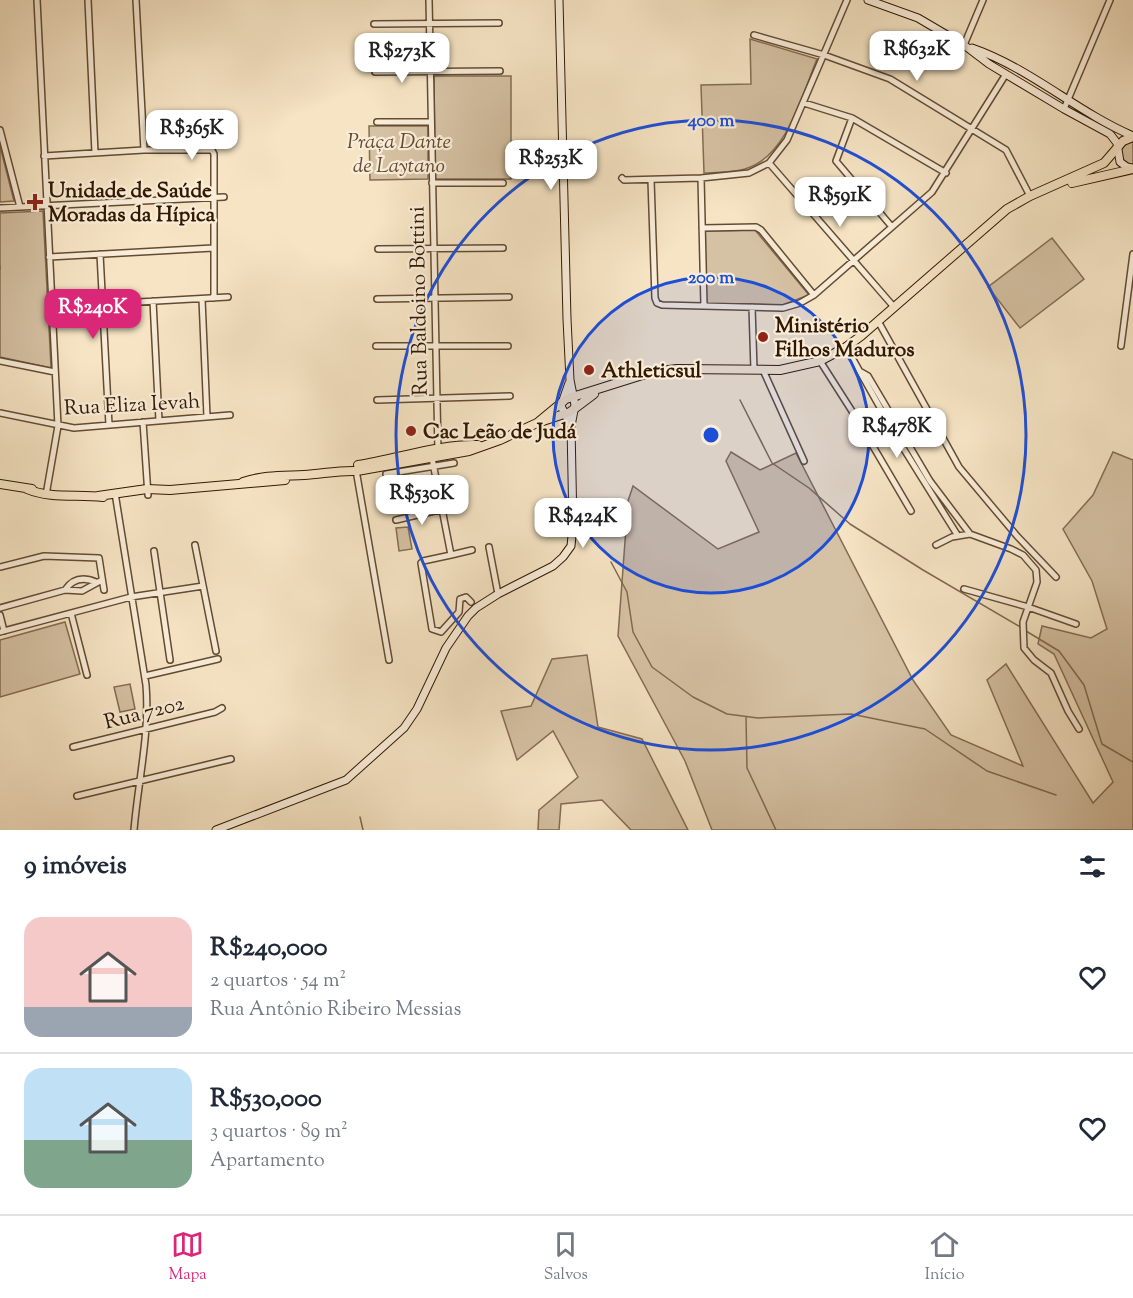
<!DOCTYPE html>
<html lang="pt">
<head>
<meta charset="utf-8">
<style>
  body { margin:0; font-family:"Sorts Mill Goudy",serif; background:#f2f2f3; color:#1f2937; height:100vh; display:flex; flex-direction:column; font-size:22px; white-space:nowrap }
  * { box-sizing:border-box; margin:0 }
  p { font-size:20px; color:#747a83 }
  .icon { flex:none; width:33px; height:33px; fill:none; stroke:currentColor; stroke-width:2; stroke-linecap:round; stroke-linejoin:round }
  .map { position:relative; height:830px; overflow:hidden }
  .details { display:flex; flex-direction:column; background:#fff; flex:1 }
  .details>* { flex:none }
  .price { position:absolute; translate:-50% -51px; padding:0 14px; border-radius:12px; background:#fff; color:#222; font-size:20px; line-height:39px; filter:drop-shadow(0 2px 3px #0008) }
  .price::after { content:''; position:absolute; left:50%; top:36px; width:18px; height:14px; margin-left:-9px; background:inherit; clip-path:polygon(0 0,100% 0,50% 100%) }
  .price.on { background:#db2777; color:#fff }
  ul { padding:0; list-style:none }
  li { display:flex; align-items:center; gap:18px; height:150px; padding:0 24px }
  li+li { border-top:2px solid #e0e1e3 }
  li span { display:grid; place-items:center; flex:none; width:168px; height:120px; border-radius:18px; color:#555 }
  li>.icon { margin-inline-start:auto }
  span .icon { width:72px; height:72px; fill:#fffc; stroke-width:1 }
  li b { font-size:26px }
  h2 { display:flex; justify-content:space-between; align-items:center; height:72px; padding:0 24px; font-size:26px }
  .menu { display:flex; justify-content:space-around; align-items:center; height:84px; border-top:2px solid #e0e1e3; background:#fff; font-size:16px; color:#747a83 }
  .menu a { display:grid; justify-items:center; gap:3px }
  .menu .on { color:#db2777 }
  .map>svg:first-child { display:block }
  .green { fill:#d5c1a3; stroke:#846c52; stroke-width:1.5 }
  .lines { fill:none; stroke-linecap:round; stroke-linejoin:round }
  .stream { stroke:#7f694d; stroke-width:1.5 }
  .street-casing { stroke:#634b31; stroke-width:8 }
  .secondary-casing { stroke:#321800; stroke-width:9 }
  .primary-casing { stroke:#321800; stroke-width:10 }
  .street { stroke:#f9edd9; stroke-width:5 }
  .secondary { stroke:#f9edd9; stroke-width:7 }
  .primary { stroke:#f6e4c4; stroke-width:8 }
  .ring { fill:none; stroke:#1d4ed8; stroke-width:3 }
  .poi-dot { fill:#8f2418; stroke:#f9edd9; stroke-width:2 }
  .labels { text-anchor:middle; stroke-width:4.5; stroke-linejoin:round; paint-order:stroke }
  .park-label { font-size:21px; font-style:italic; fill:#634b31; stroke:#f9edd9 }
  .poi-label { font-size:21px; font-weight:bold; fill:#321800; stroke:#f9edd9; text-anchor:start }
  .street-label { font-size:21px; fill:#321800; stroke:#f9edd9 }
  .centre { fill:#1d4ed8; stroke:#f9edd9; stroke-width:3 }
  .ring-label { font-size:18px; text-anchor:middle; font-weight:bold; fill:#1d4ed8; stroke:#f9edd9; stroke-width:4.5; stroke-linejoin:round; paint-order:stroke }
</style>
</head>
<body>
<div class="map">
<svg width="1133" height="830" viewBox="0 0 1133 830">
  <rect width="100%" height="100%" fill="#f6e4c4"/>
  <filter id="stains"><feTurbulence type="fractalNoise" baseFrequency=".00333" numOctaves="4"/><feColorMatrix values="0 0 0 0 .2 0 0 0 0 .09 0 0 0 0 .02 0 0 0 .5 -.17"/></filter>
  <radialGradient id="worn" r=".72"><stop offset=".6" stop-color="#630" stop-opacity="0"/><stop offset="1" stop-color="#630" stop-opacity=".3"/></radialGradient>
  <path class="green" d="M750 39 817 59C802 95 787 157 745 169 732 173 717 172 704 173L701 85 751 84Z
    M434 76H511V179H435Z
    M369 126H428V179L370 180Z
    M1133 141V165L1126 163 1123 159 1121 150 1127 143Z
    M0 146 14 201 0 202Z
    M43 211 51 367V368L0 357V213Z
    M755 230 809 295 782 305 706 303 705 231Z
    M1052 238 1084 279 1020 328 988 287Z
    M731 452 760 470 796 453 913 680 951 735 1023 766 987 680 1006 664 1093 803 1113 782 1054 654 1038 644 1042 626 1091 638 1107 629 1092 581 1063 529 1093 495 1113 452 1133 460V830H712L685 761 618 636 628 501 633 486 718 549 759 532 726 461Z
    M408 527 412 549 399 551 396 528Z
    M65 622 80 674 0 697V640Z
    M587 655 598 727 642 739 688 830H631L602 800 561 804 559 830H538L539 810 578 777 553 731 517 760 501 711 531 706 552 659Z
    M130 684 135 709 120 712 114 687Z"/>
  <g class="lines">
    <path class="stream" d="M0 266V269
      M740 400 772 463 809 488 850 524 923 570 1022 628
      M611 562 627 592 633 632 652 667 693 697 727 714 758 718 851 714 925 729 987 771 1056 795
      M1026 631 1059 651 1084 685 1102 744 1133 762
      M746 717 747 768 776 830
      M360 817 363 830"/>
    <g class="street-casing">
      <path id="street" d="M37 0 58 426 46 495
        M88 0 95 153
        M136 0 144 150
        M429 0 438 451
        M374 24 499 23
        M754 35 824 55 890 79 1006 150 1030 196
        M964 45 983 0
        M375 72 500 71
        M804 103 852 118 946 173
        M1064 109 1110 0
        M852 118 836 161 892 227
        M377 122H431
        M0 130 20 207
        M44 156 144 150H212L214 154V298
        M769 163 894 307
        M622 178 624 180 701 178 749 173 769 163 787 140 847 0
        M701 178 704 306
        M651 180 655 298 657 303 662 305 783 308 800 303 814 295 932 192 1006 74
        M432 183H503
        M0 208 224 197
        M702 228 756 227 761 230 814 295
        M378 249 503 248
        M100 254 109 425
        M49 257 213 248
        M202 299 207 417
        M377 299 509 297
        M153 301 159 421
        M103 304 228 297
        M752 307 754 370
        M878 321 959 467 1017 536 1056 577
        M376 346H508
        M1121 346 1133 254
        M846 347 900 443 958 536
        M0 361 55 372
        M820 361 857 419 911 511
        M763 370 804 461
        M861 372 868 376 930 481 970 534
        M377 400 510 396
        M0 413 74 428 230 415
        M143 422 148 495
        M432 458 451 555 423 561 421 563 432 629 441 632 459 612 460 599 466 597 471 602
        M356 470 389 660
        M386 474 454 463
        M115 493 146 685C150 733 138 782 134 830
        M396 520 443 509
        M195 545 216 651
        M936 545 952 537 970 534 1011 549 1023 555 1036 570 1037 582 1023 622 1024 648 1034 660 1051 673 1068 711 1079 729
        M489 547 498 594
        M154 551 170 660
        M451 555 472 550
        M0 567 44 556 99 558 104 590
        M964 589 1028 607 1076 624
        M65 590C73 578 84 577 96 582
        M0 608 65 590 82 591 102 580
        M71 613 87 675
        M0 615 4 631
        M0 632 131 597 203 586
        M145 676 218 659
        M73 747 215 712 222 708
        M77 796 231 759"/>
    </g>
    <g class="secondary-casing">
      <path id="secondary" d="M868 0 918 18 964 45 989 64 1064 109 1110 134 1117 143 1120 162 1127 167 1133 168
        M972 48C1030 68 1077 112 1133 136
        M569 383 561 406 571 426
        M216 830 346 780 404 728 417 709 446 648 468 616 476 608 498 594 553 566 563 557 571 546 573 526 571 426 575 405 570 380 567 319 559 0"/>
    </g>
    <g class="primary-casing">
      <path id="primary" d="M1072 183 1133 169
        M537 423 566 399 652 372 677 369 780 370 820 361 846 347 861 336 1007 209 1030 196 1104 163 1123 141 1133 137
        M358 465C398 459 438 444 478 445
        M243 482C264 475 283 476 304 475 322 474 339 470 357 471L469 451 500 440 537 423 570 412 594 394
        M0 484 32 489
        M27 489C51 499 77 494 103 497
        M98 496 147 489 170 490 285 480"/>
    </g>
    <use href="#street" class="street"/>
    <use href="#secondary" class="secondary"/>
    <use href="#primary" class="primary"/>
  </g>
  <circle cx="711" cy="435" r="158" fill="#1d4ed8" fill-opacity=".12"/>
  <g class="ring">
    <circle cx="711" cy="435" r="158"/>
    <circle cx="711" cy="435" r="315"/>
  </g>
  <g class="poi-dot">
    <path d="M32 193h6v6h6v6h-6v6h-6v-6h-6v-6h6z"/>
    <circle cx="763" cy="337" r="6"/>
    <circle cx="589" cy="370" r="6"/>
    <circle cx="411" cy="431" r="6"/>
  </g>
  <g class="labels">
    <g class="park-label">
      <text x="399" y="148">Praça Dante<tspan x="399" dy="24">de Laytano</tspan></text>
    </g>
    <g class="poi-label">
      <text x="48" y="197">Unidade de Saúde<tspan x="48" dy="24">Moradas da Hípica</tspan></text>
      <text x="775" y="332">Ministério<tspan x="775" dy="24">Filhos Maduros</tspan></text>
      <text x="601" y="377">Athleticsul</text>
      <text x="423" y="438">Cac Leão de Judá</text>
    </g>
    <g class="street-label">
      <text transform="translate(418 301) rotate(-91)" y="7">Rua Baldoino Bottini</text>
      <text transform="translate(132 404) rotate(-3)" y="7">Rua Eliza Ievah</text>
      <text transform="translate(144 712) rotate(-14)" y="7">Rua 7202</text>
    </g>
  </g>
  <circle cx="711" cy="435" r="9" class="centre"/>
  <g class="ring-label">
    <text x="711" y="126">400 m</text>
    <text x="711" y="283">200 m</text>
  </g>
  <rect width="100%" height="100%" filter="url(#stains)"/>
  <rect width="100%" height="100%" fill="url(#worn)"/>
</svg>
<b class="price" style="left:917px;top:82px">R$632K</b>
<b class="price" style="left:402px;top:84px">R$273K</b>
<b class="price" style="left:192px;top:161px">R$365K</b>
<b class="price" style="left:551px;top:191px">R$253K</b>
<b class="price" style="left:840px;top:228px">R$591K</b>
<b class="price on" style="left:93px;top:340px">R$240K</b>
<b class="price" style="left:897px;top:459px">R$478K</b>
<b class="price" style="left:422px;top:526px">R$530K</b>
<b class="price" style="left:583px;top:549px">R$424K</b>
</div>
<section class="details">
<h2>9 imóveis<svg class="icon" aria-label="filters" viewBox="0 0 24 24"><path d="M4 7h16M4 17h16"/><circle cx="9" cy="7" r="2"/><circle cx="15" cy="17" r="2"/></svg></h2>
<ul>
<li><span style="background:linear-gradient(#f6c9c9 75%,#9aa5b1 0)"><svg class="icon" aria-label="home" viewBox="0 0 24 24"><path d="M3 11l9-7 9 7M6 9v11h12V9"/></svg></span><div><b>R$240,000</b><p>2 quartos · 54 m²</p><p>Rua Antônio Ribeiro Messias</p></div><svg class="icon" aria-label="heart" viewBox="0 0 24 24"><path d="M12 20l-8-8c-3-5 5-10 8-4 3-6 11-1 8 4z"/></svg></li>
<li><span style="background:linear-gradient(#bfe0f5 60%,#7fa58c 0)"><svg class="icon" aria-label="home" viewBox="0 0 24 24"><path d="M3 11l9-7 9 7M6 9v11h12V9"/></svg></span><div><b>R$530,000</b><p>3 quartos · 89 m²</p><p>Apartamento</p></div><svg class="icon" aria-label="heart" viewBox="0 0 24 24"><path d="M12 20l-8-8c-3-5 5-10 8-4 3-6 11-1 8 4z"/></svg></li>
</ul>
</section>
<nav class="menu">
<a class="on"><svg class="icon" aria-label="map" viewBox="0 0 24 24"><path d="M3 6l6-2 6 2 6-2v14l-6 2-6-2-6 2zM9 4v14M15 6v14"/></svg>Mapa</a>
<a><svg class="icon" aria-label="saved" viewBox="0 0 24 24"><path d="M7 4h10v16l-5-4-5 4z"/></svg>Salvos</a>
<a><svg class="icon" aria-label="home" viewBox="0 0 24 24"><path d="M3 11l9-7 9 7M6 9v11h12V9"/></svg>Início</a>
</nav>
</body>
</html>
